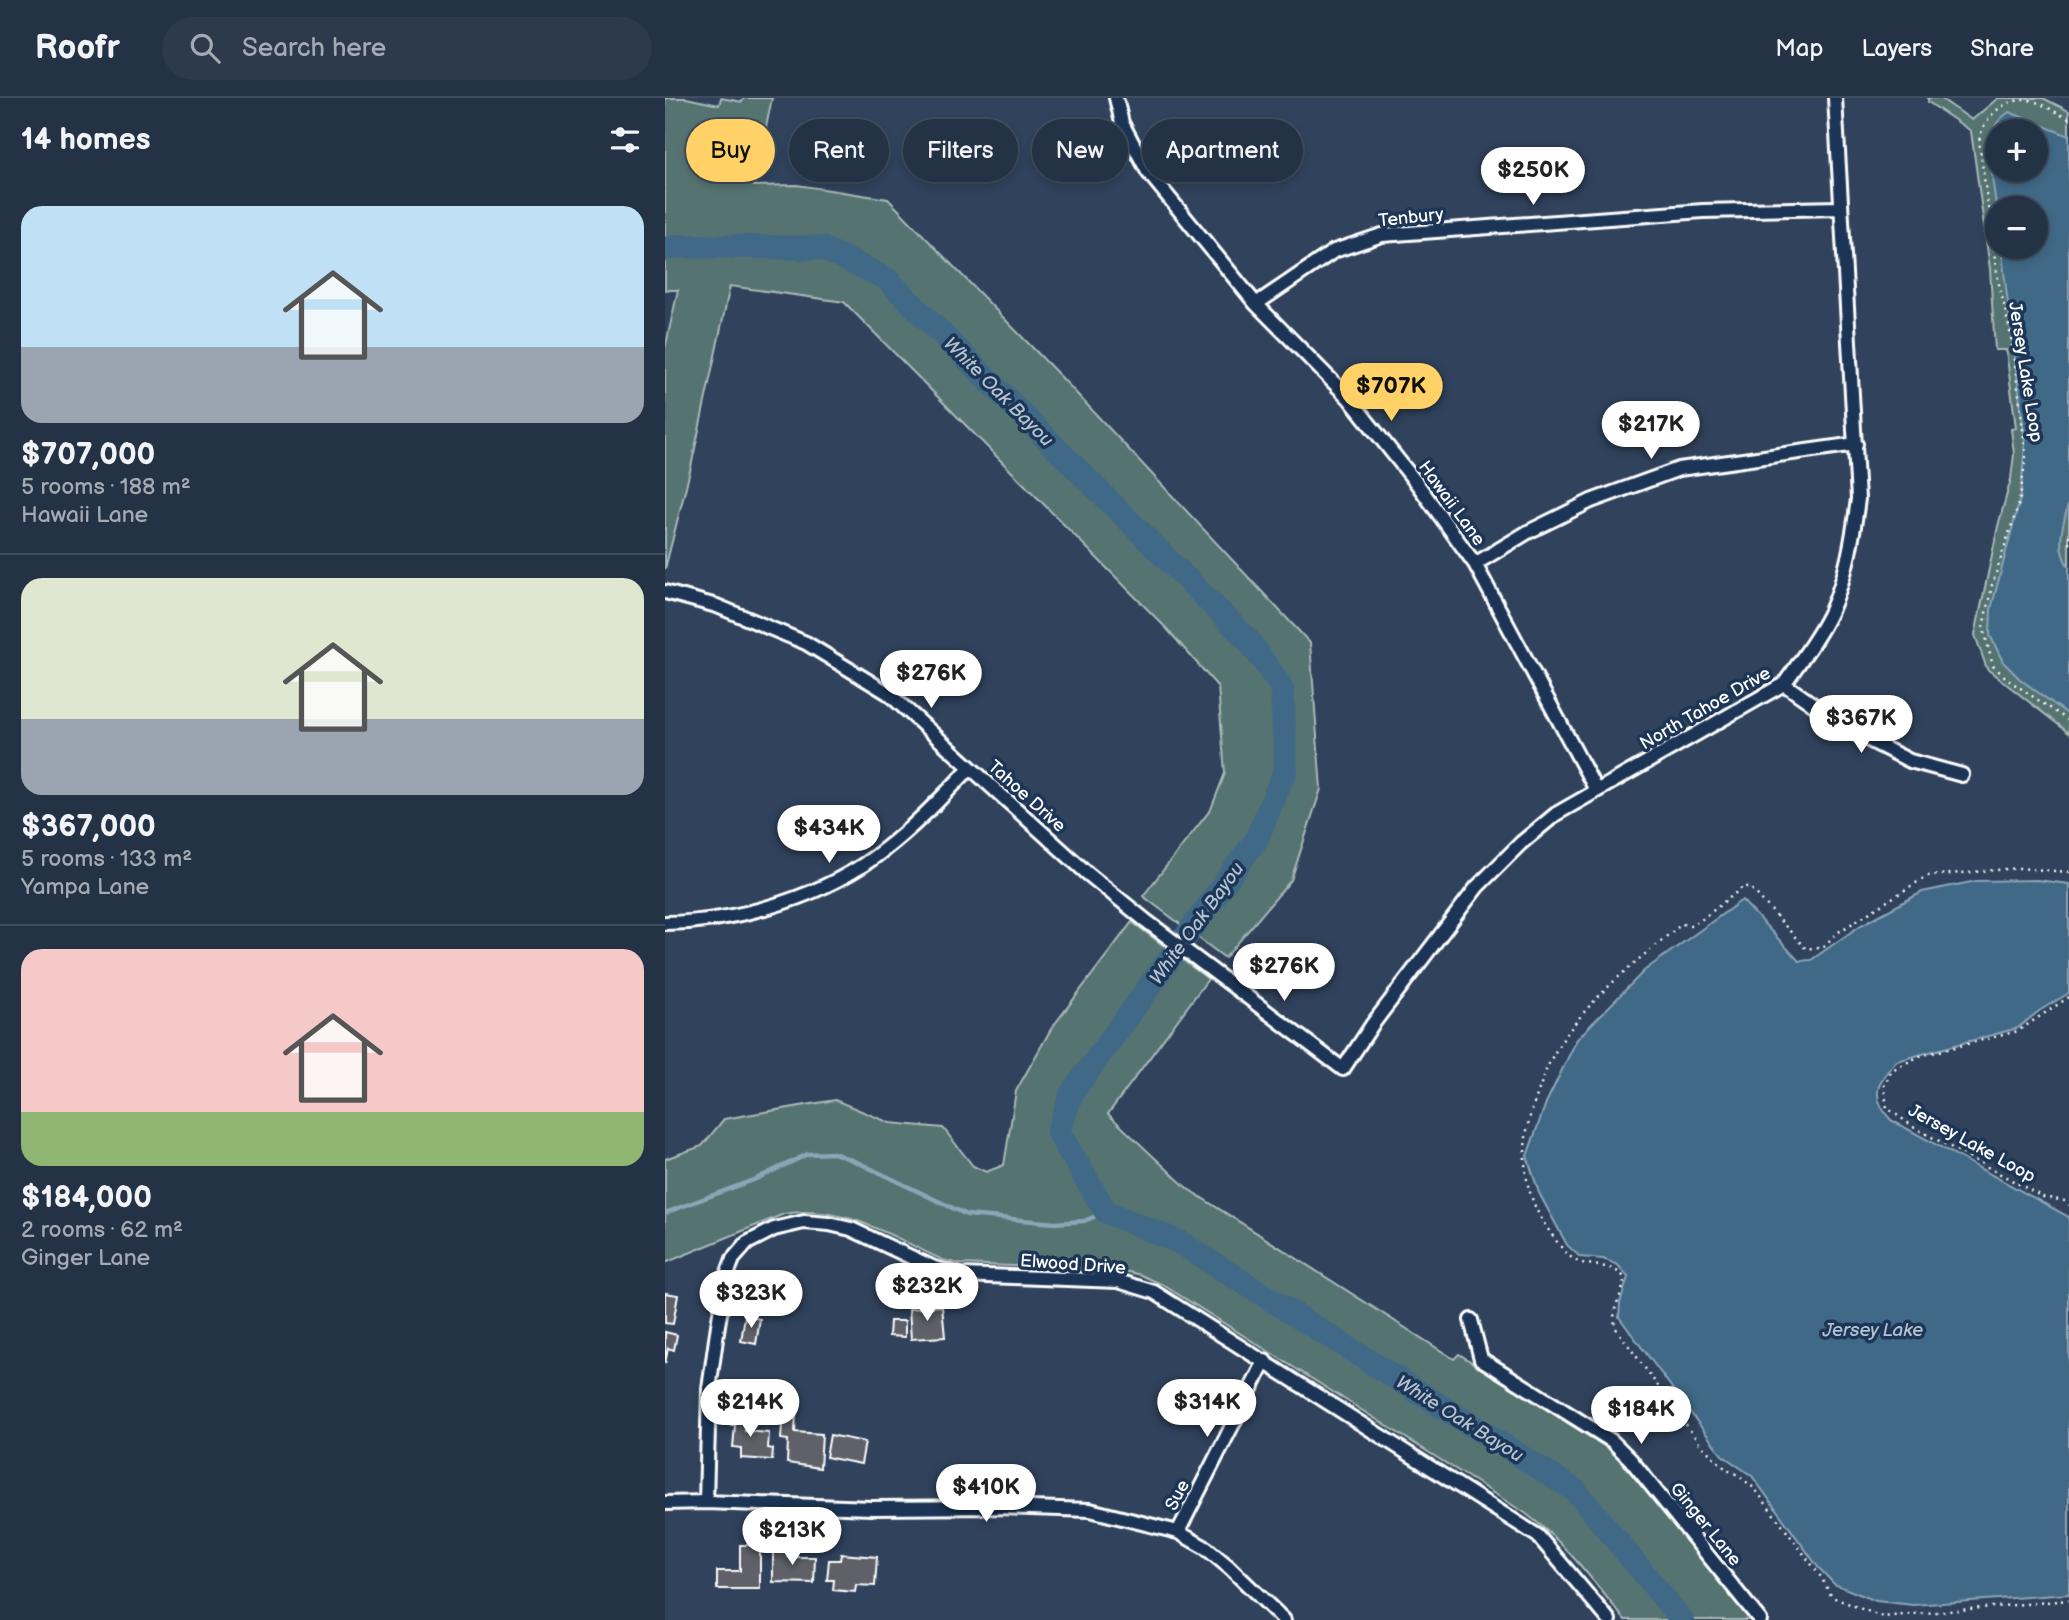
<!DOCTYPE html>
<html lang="en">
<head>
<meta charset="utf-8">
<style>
  body { margin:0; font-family:"Balsamiq Sans",sans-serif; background:#2c3a4c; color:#f1f3f6; height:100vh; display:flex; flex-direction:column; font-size:26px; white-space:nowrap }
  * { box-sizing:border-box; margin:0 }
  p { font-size:23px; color:#a3aab3 }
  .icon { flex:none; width:38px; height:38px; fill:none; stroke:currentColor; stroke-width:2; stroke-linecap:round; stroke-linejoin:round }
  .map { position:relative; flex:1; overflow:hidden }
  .panel { display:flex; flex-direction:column; background:#243245; width:665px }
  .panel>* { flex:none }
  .guide { position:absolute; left:21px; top:21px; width:665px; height:63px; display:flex; gap:14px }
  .tools { position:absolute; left:1320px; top:21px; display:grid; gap:14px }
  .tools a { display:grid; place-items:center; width:63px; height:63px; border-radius:50%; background:#243245; box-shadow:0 4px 10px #0003,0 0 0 2px #414d5e; font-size:35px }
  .price { position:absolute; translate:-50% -60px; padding:0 16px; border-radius:24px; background:#fff; color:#222; font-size:23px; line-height:46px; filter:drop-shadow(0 2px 4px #0008) }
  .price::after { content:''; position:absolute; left:50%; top:42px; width:21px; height:16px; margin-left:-10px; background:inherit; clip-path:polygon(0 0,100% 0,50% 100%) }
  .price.selected { background:#ffd166; color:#111 }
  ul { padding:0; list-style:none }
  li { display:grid; align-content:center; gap:14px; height:371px; padding:0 21px }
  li+li { border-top:2px solid #414d5e }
  li span { display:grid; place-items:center; height:217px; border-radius:21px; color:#555 }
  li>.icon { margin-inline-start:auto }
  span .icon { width:126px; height:126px; fill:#fffc; stroke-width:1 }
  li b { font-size:30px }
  h2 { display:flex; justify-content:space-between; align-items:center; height:84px; padding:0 21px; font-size:30px }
  .tag { padding:0 24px; border-radius:32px; background:#243245; box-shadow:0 4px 10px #0003,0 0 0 2px #414d5e; font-size:24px; line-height:63px }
  .tag.selected { background:#ffd166; color:#111 }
  header { display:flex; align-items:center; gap:42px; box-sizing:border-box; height:98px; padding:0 35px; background:#243245; border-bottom:2px solid #414d5e }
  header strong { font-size:33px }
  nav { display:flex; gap:38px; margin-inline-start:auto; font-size:24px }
  .search { width:490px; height:63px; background:#2c3a4c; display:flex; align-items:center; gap:18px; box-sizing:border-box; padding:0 24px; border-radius:38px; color:#a3aab3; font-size:26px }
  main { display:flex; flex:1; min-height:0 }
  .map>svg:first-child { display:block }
  .green { fill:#547371; stroke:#aab9b8; stroke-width:2; fill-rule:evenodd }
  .water { fill:#406987; stroke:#8ca5b7; stroke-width:2; fill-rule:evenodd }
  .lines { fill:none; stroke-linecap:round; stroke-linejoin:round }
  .stream { stroke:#8ca5b7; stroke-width:4.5 }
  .river { stroke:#406987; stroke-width:24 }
  .building { fill:#5e6168; stroke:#fff; stroke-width:2 }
  .minor-casing { stroke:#fff; stroke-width:18 }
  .path { stroke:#fff; stroke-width:2.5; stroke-dasharray:2 5; stroke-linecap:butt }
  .minor { stroke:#1d3557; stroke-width:12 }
  .labels { text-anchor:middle; stroke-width:7; stroke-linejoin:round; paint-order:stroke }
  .street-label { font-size:18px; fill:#fff; stroke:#1d3557 }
  .water-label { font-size:19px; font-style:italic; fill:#b3c3cf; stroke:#1d3557 }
</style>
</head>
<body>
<header>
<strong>Roofr</strong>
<div class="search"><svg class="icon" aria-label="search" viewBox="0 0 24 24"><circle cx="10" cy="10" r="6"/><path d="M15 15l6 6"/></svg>Search here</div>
<nav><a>Map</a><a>Layers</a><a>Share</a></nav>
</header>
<main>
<section class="panel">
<h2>14 homes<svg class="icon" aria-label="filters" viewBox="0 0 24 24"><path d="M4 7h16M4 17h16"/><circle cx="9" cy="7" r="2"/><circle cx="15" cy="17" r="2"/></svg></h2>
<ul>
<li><span style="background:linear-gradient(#bfe0f5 65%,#9aa5b1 0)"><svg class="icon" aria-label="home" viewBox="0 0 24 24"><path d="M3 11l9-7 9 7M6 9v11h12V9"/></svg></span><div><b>$707,000</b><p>5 rooms · 188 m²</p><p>Hawaii Lane</p></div></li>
<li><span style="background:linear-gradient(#dfe7d0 65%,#9aa5b1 0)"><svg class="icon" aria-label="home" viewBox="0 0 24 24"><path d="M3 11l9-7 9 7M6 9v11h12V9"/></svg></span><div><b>$367,000</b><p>5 rooms · 133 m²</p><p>Yampa Lane</p></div></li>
<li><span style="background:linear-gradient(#f6c9c9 75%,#8fb573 0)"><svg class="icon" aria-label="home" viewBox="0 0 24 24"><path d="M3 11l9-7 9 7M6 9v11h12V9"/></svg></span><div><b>$184,000</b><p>2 rooms · 62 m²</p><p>Ginger Lane</p></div></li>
</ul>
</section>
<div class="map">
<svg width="1404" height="1522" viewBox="0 0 1404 1522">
  <rect width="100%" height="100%" fill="#30425c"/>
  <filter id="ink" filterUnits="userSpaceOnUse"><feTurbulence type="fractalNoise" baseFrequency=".0143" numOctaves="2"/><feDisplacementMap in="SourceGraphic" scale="14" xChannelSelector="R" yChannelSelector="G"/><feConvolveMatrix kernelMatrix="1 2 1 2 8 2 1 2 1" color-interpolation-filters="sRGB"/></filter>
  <g filter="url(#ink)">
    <path class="green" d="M0 0H21L54 7 56 0 77 4 79 0H107L89 88 132 87 223 101 397 280 645 545 656 691 626 782 560 860 478 798 546 711 560 675 553 589 502 531 179 204 65 188 26 369 0 471V251L13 192H0Z
      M1263 0H1275L1307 22 1333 0H1378L1404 13V635L1322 571 1310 537 1333 428 1346 381 1349 356 1346 331 1351 330 1341 252H1330L1325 171 1306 33 1263 4ZM1332 33H1370V72H1332ZM1332 110H1370V149H1332Z
      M467 824 543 881 443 1016 523 1091 789 1261 794 1256 950 1355 1086 1522H960C929 1484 900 1444 860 1415L498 1187 476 1177 455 1172 295 1166 278 1162C227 1139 177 1105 119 1116L0 1165V1061L37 1048 59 1021 170 1002 225 1025 278 1030 308 1068 321 1074 339 1067 351 993 386 931Z"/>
    <path class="water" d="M1344 14 1404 38V403C1399 425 1389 448 1404 469V617L1356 582 1338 564 1325 537 1326 511 1356 397 1360 343 1336 149H1370V110H1332V114C1329 89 1319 48 1332 25 1335 21 1340 17 1344 14ZM1332 33H1370V72H1332Z
      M1372 782 1404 786V895L1374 913 1353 930 1232 963C1211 984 1205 999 1226 1022L1404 1119V1496L1248 1507 1211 1503 1169 1486 1153 1469 1087 1378 1057 1357 954 1219 955 1205 963 1179 953 1167 938 1161 915 1159 902 1147 874 1095 862 1058 881 1005 912 941 980 872 1077 802 1134 863 1146 862 1196 827 1257 794 1311 783Z"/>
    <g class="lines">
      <path class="stream" d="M0 1115 91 1081 143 1056 169 1055 192 1064 302 1117 390 1125 419 1123 441 1114"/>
      <path class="river" d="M0 151 14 148 157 150 222 181 585 544 617 590 621 671 591 742 407 995 393 1034 441 1114 514 1144 911 1393 1017 1522"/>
    </g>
    <path class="building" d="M90 1181 131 1189 126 1212 85 1204Z
      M0 1195 13 1197 8 1226 0 1225Z
      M277 1208 280 1239 246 1241 244 1211Z
      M80 1218 95 1221 91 1246 76 1243Z
      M225 1223H240V1239L224 1238Z
      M0 1234 12 1237 9 1252 3 1250 0 1266Z
      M66 1311 82 1312 80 1333 104 1335 103 1350 108 1351 107 1362 76 1360V1350L68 1349 70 1327H65Z
      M118 1313 131 1314 130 1334 157 1336 155 1370 122 1365 123 1342 116 1341Z
      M165 1337 200 1344 196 1366 161 1359Z
      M75 1447H95V1491H52V1473H75Z
      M108 1448 124 1449 123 1459H150L149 1485 108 1484Z
      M176 1456 212 1459 210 1488 191 1487 190 1494 168 1492 169 1482H162L164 1462H175Z"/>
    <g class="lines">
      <g class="minor-casing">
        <path id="minor" d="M451 0 457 25 483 74 591 206 684 300 753 387 810 466 931 692
          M591 206 669 153 717 137 1038 113 1174 110
          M810 466 863 434 926 403 1014 371 1191 346
          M0 494 52 508 141 545 223 595 422 775 480 822 678 971 707 927 812 789 856 745 891 716 1119 586C1135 563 1154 539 1166 513 1182 477 1188 438 1193 401L1170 0
          M1119 586 1186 633 1245 663 1297 677
          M0 825C74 824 162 798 220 751 251 727 278 698 305 670
          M806 1222 816 1261 947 1343 965 1361 1095 1522
          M41 1404 44 1291 53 1227 62 1177 68 1161 82 1145 109 1131 139 1124 164 1126 186 1131 269 1170 296 1177 453 1183 489 1194 873 1438 944 1522
          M0 1405 41 1404 207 1410 332 1409 425 1412 513 1434 541 1450 564 1469 619 1522
          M513 1434 600 1263"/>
      </g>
      <path class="path" d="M1404 21C1391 15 1378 5 1364 2 1338 0 1318 20 1314 43L1333 182 1345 233 1354 297 1361 358 1354 405 1327 487 1318 529 1328 568 1345 583 1404 623
        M1404 437V448
        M1404 774 1354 770 1262 778 1172 835 1159 848 1141 851 1085 789H1078L1036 822 1025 828 1017 826C971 863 921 902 890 954 880 971 875 990 868 1008 854 1051 857 1097 885 1134 892 1144 903 1160 914 1164 930 1169 947 1166 959 1179 959 1200 946 1204 950 1229L1035 1346 1062 1372 1073 1377 1090 1391 1156 1479 1167 1499 1217 1519 1404 1502
        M1404 899 1353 933 1255 958 1227 972 1219 988 1222 1010 1250 1030 1378 1099 1400 1103 1404 1107"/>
      <use href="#minor" class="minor"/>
    </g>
  </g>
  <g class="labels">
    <g class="street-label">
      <text transform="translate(746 119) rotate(-6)" y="6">Tenbury</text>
      <text transform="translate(1361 274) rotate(81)" y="6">Jersey Lake Loop</text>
      <text transform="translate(787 405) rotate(54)" y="6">Hawaii Lane</text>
      <text transform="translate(1040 610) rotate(-30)" y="6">North Tahoe Drive</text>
      <text transform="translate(362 698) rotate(42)" y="6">Tahoe Drive</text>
      <text transform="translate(1307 1045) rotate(29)" y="6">Jersey Lake Loop</text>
      <text transform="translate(408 1166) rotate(4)" y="6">Elwood Drive</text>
      <text transform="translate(512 1397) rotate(-63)" y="6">Sue</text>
      <text transform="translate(1041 1426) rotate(51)" y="6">Ginger Lane</text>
    </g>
    <g class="water-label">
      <text transform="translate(334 293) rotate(45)" y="7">White Oak Bayou</text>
      <text transform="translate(531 825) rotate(-54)" y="7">White Oak Bayou</text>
      <text x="1208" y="1238">Jersey Lake</text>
      <text transform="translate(795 1320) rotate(32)" y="7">White Oak Bayou</text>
    </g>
  </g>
</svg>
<div class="tools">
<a>+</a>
<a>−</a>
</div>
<b class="price" style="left:868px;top:109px">$250K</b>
<b class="price selected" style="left:726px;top:325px">$707K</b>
<b class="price" style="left:986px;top:363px">$217K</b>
<b class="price" style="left:266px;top:612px">$276K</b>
<b class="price" style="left:1196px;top:657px">$367K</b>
<b class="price" style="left:164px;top:767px">$434K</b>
<b class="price" style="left:619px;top:905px">$276K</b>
<b class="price" style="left:262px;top:1225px">$232K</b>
<b class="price" style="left:86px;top:1232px">$323K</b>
<b class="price" style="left:85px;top:1341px">$214K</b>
<b class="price" style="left:542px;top:1341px">$314K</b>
<b class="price" style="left:976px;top:1348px">$184K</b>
<b class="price" style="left:321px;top:1426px">$410K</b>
<b class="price" style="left:127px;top:1469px">$213K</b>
<div class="guide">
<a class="tag selected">Buy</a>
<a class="tag">Rent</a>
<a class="tag">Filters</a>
<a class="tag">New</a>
<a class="tag">Apartment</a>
</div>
</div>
</main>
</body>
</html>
